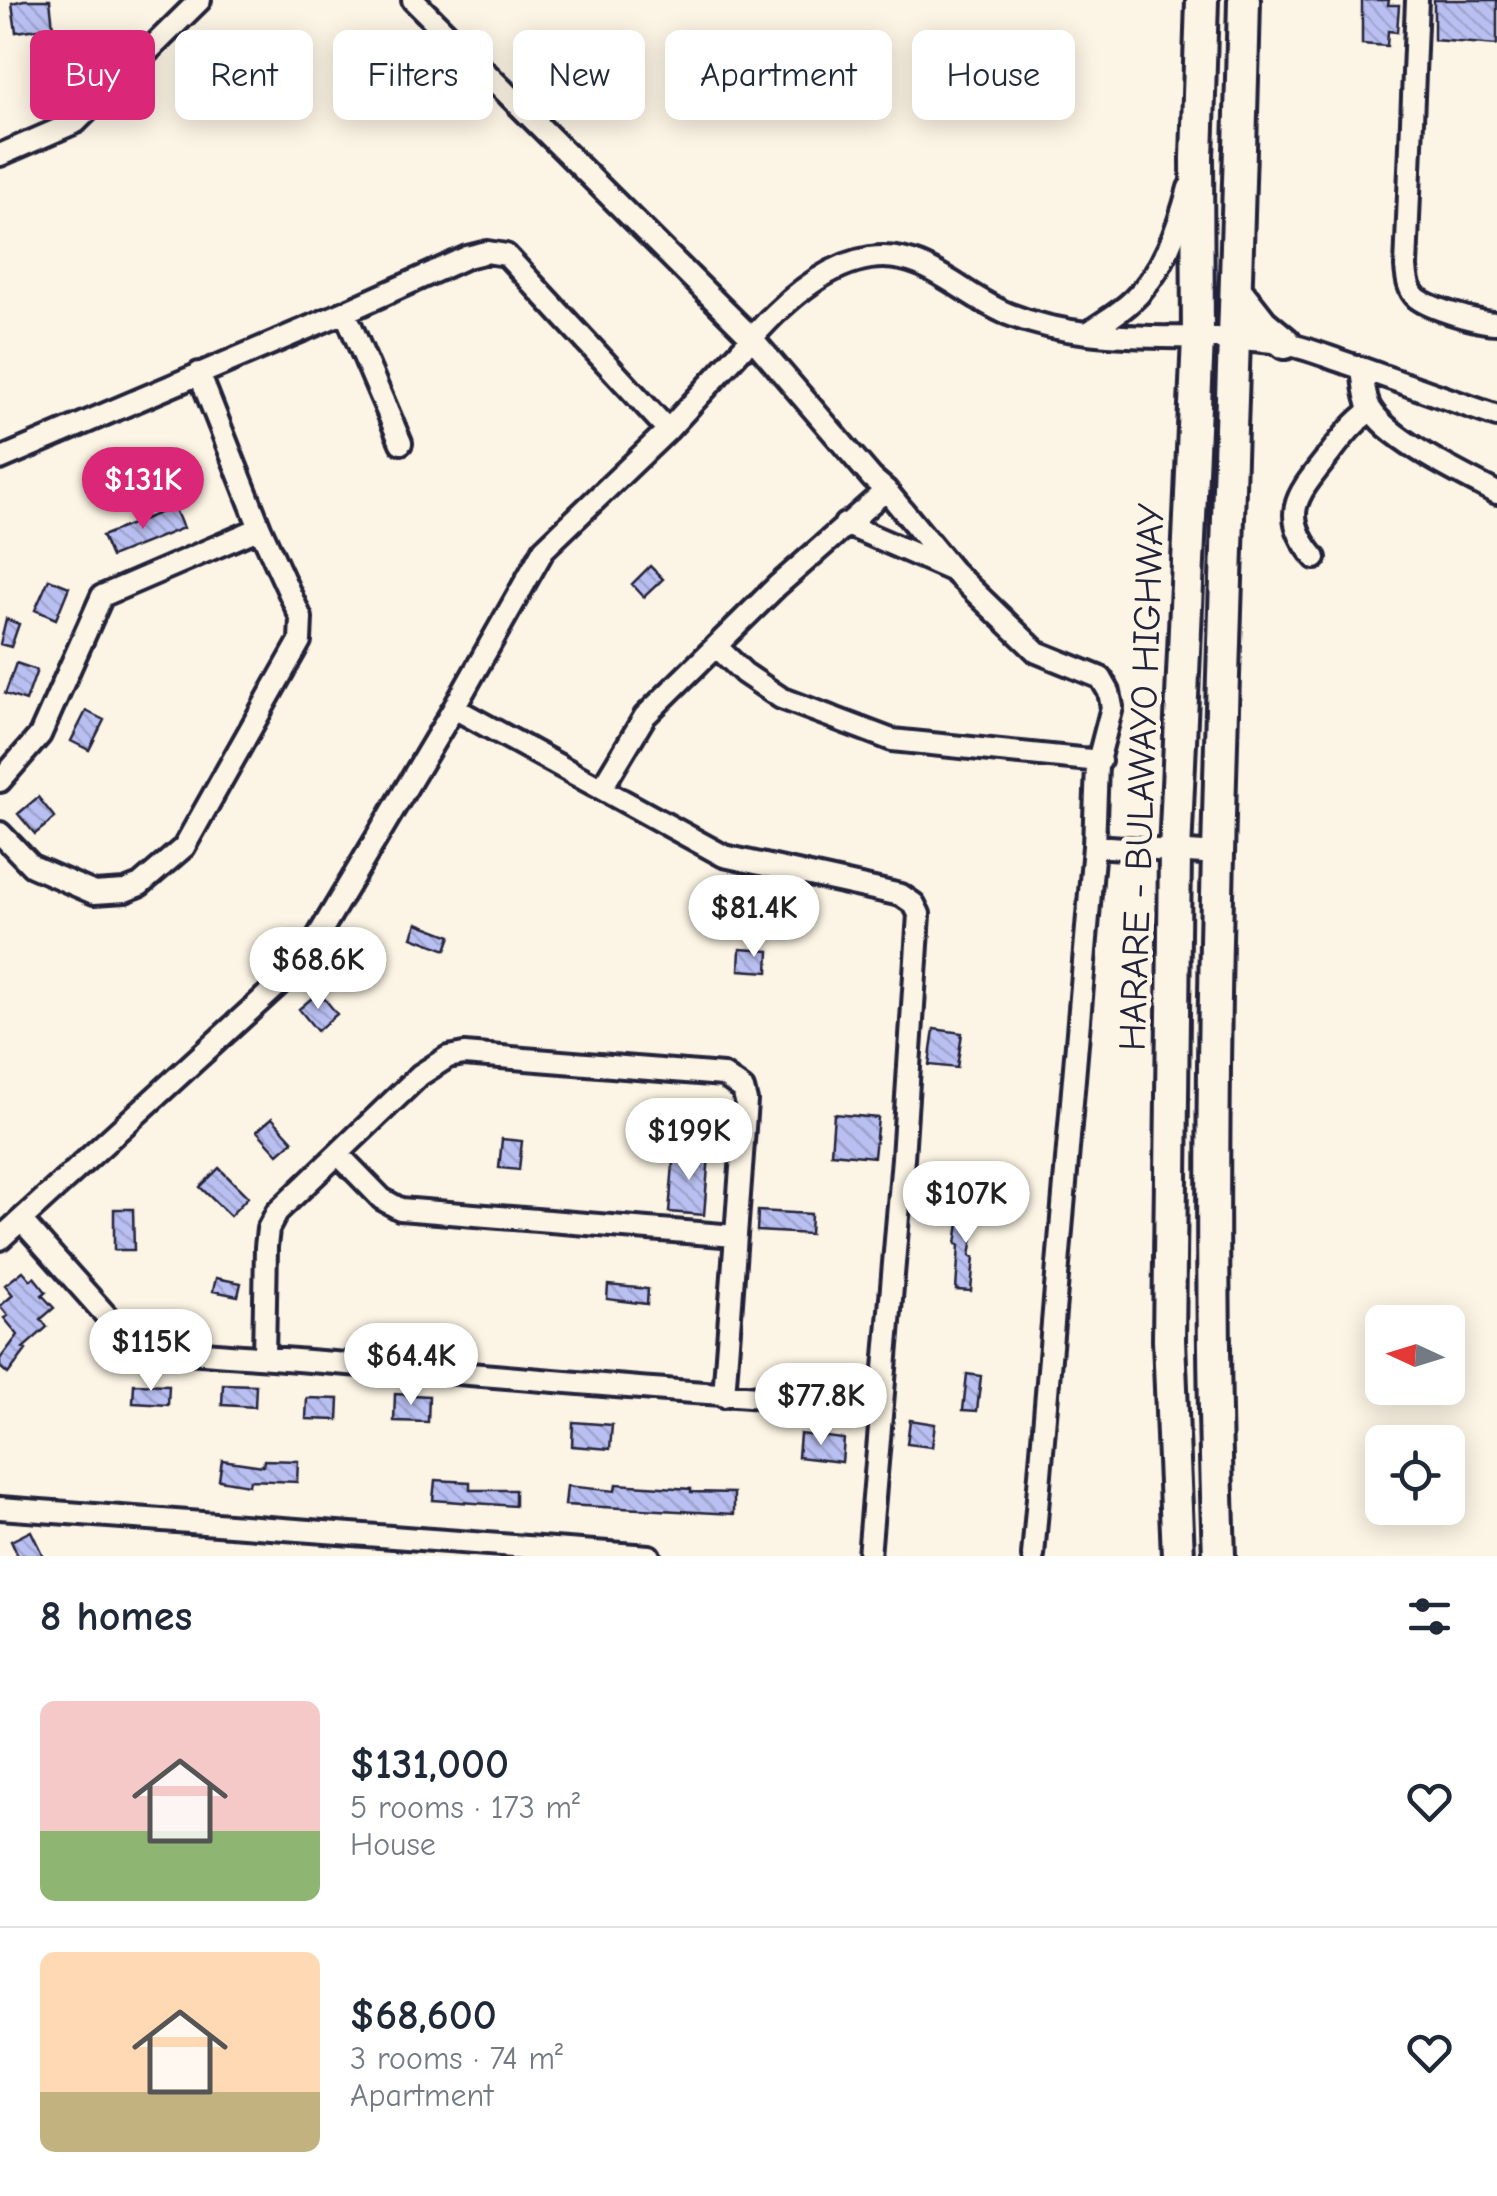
<!DOCTYPE html>
<html lang="en">
<head>
<meta charset="utf-8">
<style>
  body { margin:0; font-family:"Comic Neue",sans-serif; background:#f2f2f3; color:#1f2937; height:100vh; display:flex; flex-direction:column; font-size:38px; white-space:nowrap }
  * { box-sizing:border-box; margin:0 }
  p { font-size:32px; color:#747a83 }
  .icon { flex:none; width:55px; height:55px; fill:none; stroke:currentColor; stroke-width:2; stroke-linecap:round; stroke-linejoin:round }
  .map { position:relative; height:1556px; overflow:hidden }
  .drawer { display:flex; flex-direction:column; background:#fff; flex:1 }
  .drawer>* { flex:none }
  .guide { position:absolute; left:30px; top:30px; width:1438px; height:90px; display:flex; gap:20px }
  .needle { width:65px; rotate:274deg }
  .tools { position:absolute; left:1365px; top:1305px; display:grid; gap:20px }
  .tools a { display:grid; place-items:center; width:100px; height:100px; border-radius:15px; background:#fff; box-shadow:0 5px 25px #0003; font-size:50px }
  .price { position:absolute; translate:-50% -85px; padding:0 22px; border-radius:35px; background:#fff; color:#222; font-size:32px; line-height:65px; filter:drop-shadow(0 2px 5px #0008) }
  .price::after { content:''; position:absolute; left:50%; top:60px; width:30px; height:22px; margin-left:-15px; background:inherit; clip-path:polygon(0 0,100% 0,50% 100%) }
  .price.on { background:#db2777; color:#fff }
  ul { padding:0; list-style:none }
  li { display:flex; align-items:center; gap:30px; height:250px; padding:0 40px }
  li+li { border-top:2px solid #e0e1e3 }
  li span { display:grid; place-items:center; flex:none; width:280px; height:200px; border-radius:15px; color:#555 }
  li>.icon { margin-inline-start:auto }
  span .icon { width:120px; height:120px; fill:#fffc; stroke-width:1 }
  li b { font-size:42px }
  h2 { display:flex; justify-content:space-between; align-items:center; height:120px; padding:0 40px; font-size:42px }
  .tag { padding:0 35px; border-radius:15px; background:#fff; box-shadow:0 5px 25px #0003; font-size:35px; line-height:90px }
  .tag.on { background:#db2777; color:#fff }
  .map>svg:first-child { display:block }
  .building { fill:url(#building-back-hatch); stroke:#22223b; stroke-width:2.5 }
  .lines { fill:none; stroke-linecap:round; stroke-linejoin:round }
  .minor-casing { stroke:#22223b; stroke-width:28 }
  .highway-casing { stroke:#22223b; stroke-width:38 }
  .minor { stroke:#fcf5e5; stroke-width:20 }
  .highway { stroke:#fcf5e5; stroke-width:30 }
  .labels { text-anchor:middle; stroke-width:10; stroke-linejoin:round; paint-order:stroke }
  .street-label { font-size:38px; fill:#22223b; stroke:#fcf5e5 }
</style>
</head>
<body>
<div class="map">
<svg width="1497" height="1556" viewBox="0 0 1497 1556">
  <defs>
    <pattern id="building-back-hatch" width="6" height="6" patternUnits="userSpaceOnUse" patternTransform="scale(2.5)"><rect width="6" height="6" fill="#b9bff0"/><path d="M-1 5l2 2M0 0l6 6M5-1l2 2" fill="none" stroke="#9fa4cf"/></pattern>
  </defs>
  <rect width="100%" height="100%" fill="#fcf5e5"/>
  <filter id="ink" filterUnits="userSpaceOnUse"><feTurbulence type="fractalNoise" baseFrequency=".01" numOctaves="2"/><feDisplacementMap in="SourceGraphic" scale="20" xChannelSelector="R" yChannelSelector="G"/><feConvolveMatrix kernelMatrix="1 2 1 2 8 2 1 2 1" color-interpolation-filters="sRGB"/></filter>
  <g filter="url(#ink)">
    <path class="building" d="M24 0H50L53 27 16 32 12 3Z
      M1362 0H1389L1388 5H1399L1397 32 1388 31 1387 46 1362 44Z
      M1434 0H1497V45L1434 40Z
      M174 507 183 528 111 557 102 536Z
      M650 566 663 579 644 597 632 584Z
      M49 579 69 587 56 619 35 610Z
      M6 619 19 624 11 647 0 644Z
      M16 663 37 670 26 701 5 694Z
      M86 711 104 720 89 750 71 741Z
      M38 797 55 818 35 834 18 814Z
      M417 923 451 936 446 950 412 937Z
      M372 935 383 949 366 962 355 948Z
      M740 949 769 951 768 972 739 970Z
      M319 992 337 1014 317 1031 299 1009Z
      M934 1029 962 1033 957 1068 929 1065Z
      M834 1114 878 1118 874 1157 831 1153Z
      M272 1118 293 1141 278 1154 257 1131Z
      M502 1139 522 1141 519 1170 499 1168Z
      M674 1152 709 1155 704 1215 669 1212Z
      M219 1168 248 1197 230 1216 200 1187Z
      M962 1202 978 1205 970 1256 974 1257 971 1291 956 1290 959 1245 956 1244Z
      M114 1209H133L134 1250H114Z
      M758 1211 811 1214 810 1234 757 1231Z
      M23 1271 31 1280 34 1277 46 1292 42 1295 54 1308 41 1319 47 1327 23 1348 26 1350 8 1374 0 1367V1359L18 1335 4 1318 8 1316 0 1306 13 1295 5 1285Z
      M216 1278 241 1283 238 1296 213 1291Z
      M608 1285 648 1289 647 1304 607 1299Z
      M967 1374 981 1376 977 1411 963 1410Z
      M134 1384 169 1385 168 1405 133 1403Z
      M223 1384 256 1385 255 1407 222 1405Z
      M395 1394 429 1396 428 1422 394 1421Z
      M307 1398 339 1399 338 1420 306 1419Z
      M910 1420 935 1424 932 1447 907 1444Z
      M573 1422 612 1425 610 1449 572 1446Z
      M800 1434 844 1439 842 1462 798 1457Z
      M222 1460 263 1466 264 1460 298 1461 297 1482 250 1480 249 1485 219 1480Z
      M435 1480 470 1482V1490H515V1506L433 1500Z
      M616 1484 691 1489V1492L734 1493V1514L565 1505 567 1486 615 1491Z
      M31 1531 43 1556H18L11 1541Z"/>
    <g class="lines">
      <g class="minor-casing">
        <path id="minor" d="M413 0 752 338C781 305 824 265 870 258 924 249 962 296 1008 314 1096 349 1189 330 1280 343 1302 346 1325 356 1346 363 1396 380 1446 399 1497 416
          M1417 0 1406 267C1407 278 1408 290 1417 298 1431 309 1480 323 1497 323
          M0 155 76 122 200 0
          M345 312 401 443
          M1088 333C1103 322 1120 313 1133 300 1164 271 1178 228 1189 188
          M1362 369C1364 382 1364 396 1370 408 1389 440 1463 475 1497 493
          M0 459 345 312 467 257 487 252 506 255 668 430
          M845 524 951 570
          M1315 558C1278 514 1298 494 1328 456 1342 438 1353 423 1371 410
          M718 648 744 673 781 698 892 740 1100 761
          M454 708 724 856 901 895 914 904 919 914 903 1158 869 1556
          M0 781 40 735 102 596 260 528
          M603 786 645 716 777 586 886 490
          M0 833 32 866 94 893 125 891 140 885 184 847 300 641 301 618 260 528 199 373
          M1094 846 1219 854
          M339 1155 382 1199 400 1209 735 1236
          M21 1220 128 1340 136 1346 156 1350C398 1365 639 1392 881 1404
          M0 1239 302 963 454 708 544 549 668 430 752 338 872 478 886 490 953 571 1037 652 1101 678 1109 692 1112 707 1097 765 1094 846 1033 1556
          M264 1357 266 1247 268 1229 277 1212 420 1075 448 1057 464 1054 723 1075 743 1089 746 1101 724 1396
          M0 1508 649 1556"/>
      </g>
      <g class="highway-casing">
        <path id="highway" d="M1237 292 1262 324 1285 343
          M1178 1556 1169 1340 1175 853 1198 338 1197 158 1202 0
          M1219 1556C1200 1037 1232 518 1244 0"/>
      </g>
      <use href="#minor" class="minor"/>
      <use href="#highway" class="highway"/>
    </g>
  </g>
  <g class="labels">
    <g class="street-label">
      <text transform="translate(1141 777) rotate(-88)" y="13">HARARE - BULAWAYO HIGHWAY</text>
    </g>
  </g>
</svg>
<div class="tools">
<a><svg class="needle" viewBox="-14 -14 28 28"><path d="M0-13l5 13h-10z" fill="#e53935"/><path d="M0 13l5-13h-10z" fill="#747a83"/></svg></a>
<a><svg class="icon" aria-label="locate" viewBox="0 0 24 24"><circle cx="12" cy="12" r="6"/><path d="M12 2v4M12 18v4M2 12h4M18 12h4"/></svg></a>
</div>
<b class="price on" style="left:143px;top:532px">$131K</b>
<b class="price" style="left:754px;top:960px">$81.4K</b>
<b class="price" style="left:318px;top:1012px">$68.6K</b>
<b class="price" style="left:689px;top:1183px">$199K</b>
<b class="price" style="left:966px;top:1246px">$107K</b>
<b class="price" style="left:151px;top:1394px">$115K</b>
<b class="price" style="left:411px;top:1408px">$64.4K</b>
<b class="price" style="left:821px;top:1448px">$77.8K</b>
<div class="guide">
<a class="tag on">Buy</a>
<a class="tag">Rent</a>
<a class="tag">Filters</a>
<a class="tag">New</a>
<a class="tag">Apartment</a>
<a class="tag">House</a>
</div>
</div>
<section class="drawer">
<h2>8 homes<svg class="icon" aria-label="filters" viewBox="0 0 24 24"><path d="M4 7h16M4 17h16"/><circle cx="9" cy="7" r="2"/><circle cx="15" cy="17" r="2"/></svg></h2>
<ul>
<li><span style="background:linear-gradient(#f6c9c9 65%,#8fb573 0)"><svg class="icon" aria-label="home" viewBox="0 0 24 24"><path d="M3 11l9-7 9 7M6 9v11h12V9"/></svg></span><div><b>$131,000</b><p>5 rooms · 173 m²</p><p>House</p></div><svg class="icon" aria-label="heart" viewBox="0 0 24 24"><path d="M12 20l-8-8c-3-5 5-10 8-4 3-6 11-1 8 4z"/></svg></li>
<li><span style="background:linear-gradient(#ffd9b3 70%,#c2b280 0)"><svg class="icon" aria-label="home" viewBox="0 0 24 24"><path d="M3 11l9-7 9 7M6 9v11h12V9"/></svg></span><div><b>$68,600</b><p>3 rooms · 74 m²</p><p>Apartment</p></div><svg class="icon" aria-label="heart" viewBox="0 0 24 24"><path d="M12 20l-8-8c-3-5 5-10 8-4 3-6 11-1 8 4z"/></svg></li>
</ul>
</section>
</body>
</html>
